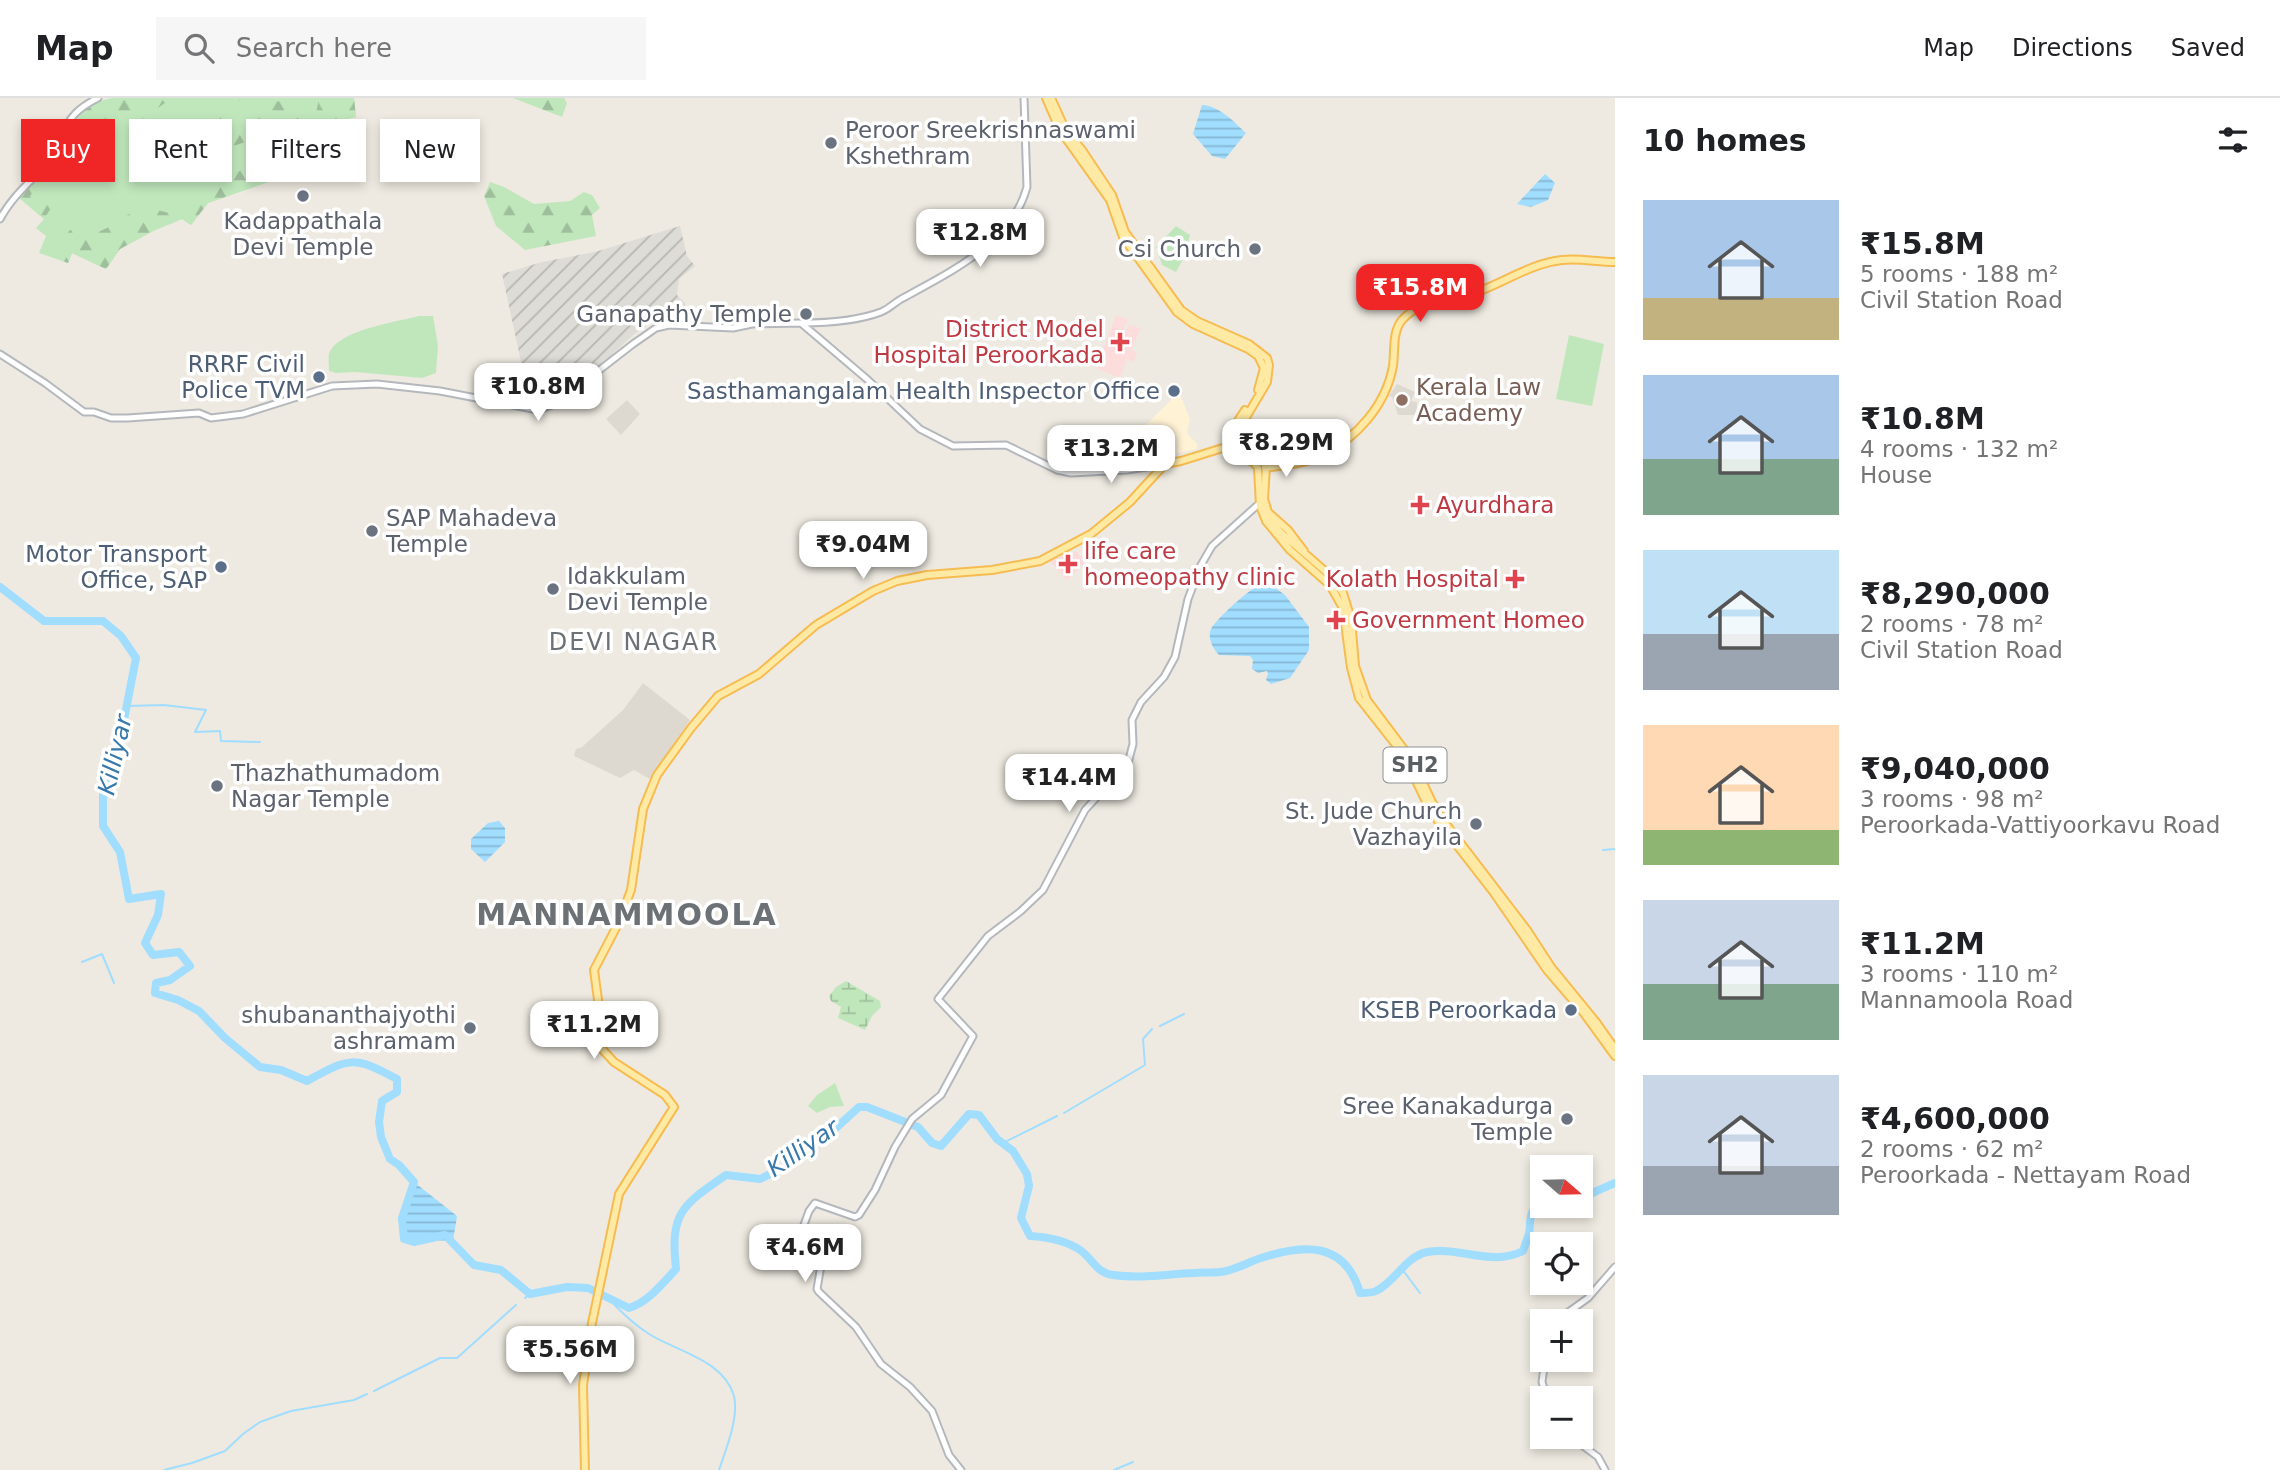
<!DOCTYPE html>
<html lang="en">
<head>
<meta charset="utf-8">
<style>
  body { margin:0; font-family:"DejaVu Sans",sans-serif; background:#f6f6f6; color:#202124; height:100vh; display:flex; flex-direction:column; font-size:26px; white-space:nowrap }
  * { box-sizing:border-box; margin:0 }
  p { font-size:23px; color:#757577 }
  .icon { flex:none; width:38px; height:38px; fill:none; stroke:currentColor; stroke-width:2; stroke-linecap:round; stroke-linejoin:round }
  .map { position:relative; flex:1; overflow:hidden }
  .side { display:flex; flex-direction:column; background:#fff; width:665px }
  .side>* { flex:none }
  .top-card { position:absolute; left:21px; top:21px; width:665px; height:63px; display:flex; gap:14px }
  .needle { width:46px; rotate:110deg }
  .tools { position:absolute; left:1530px; top:1057px; display:grid; gap:14px }
  .tools a { display:grid; place-items:center; width:63px; height:63px; border-radius:0px; background:#fff; box-shadow:0 4px 10px #0003; font-size:35px }
  .price { position:absolute; translate:-50% -60px; padding:0 16px; border-radius:14px; background:#fff; color:#222; font-size:23px; line-height:46px; filter:drop-shadow(0 2px 4px #0008) }
  .price::after { content:''; position:absolute; left:50%; top:42px; width:21px; height:16px; margin-left:-10px; background:inherit; clip-path:polygon(0 0,100% 0,50% 100%) }
  .price.active { background:#f02525; color:#fff }
  ul { padding:0; list-style:none }
  li { display:flex; align-items:center; gap:21px; height:175px; padding:0 28px }
  li span { display:grid; place-items:center; flex:none; width:196px; height:140px; border-radius:0px; color:#555 }
  li>.icon { margin-inline-start:auto }
  span .icon { width:84px; height:84px; fill:#fffc; stroke-width:1 }
  li b { font-size:30px }
  h2 { display:flex; justify-content:space-between; align-items:center; height:84px; padding:0 28px; font-size:30px }
  .pill { padding:0 24px; border-radius:0px; background:#fff; box-shadow:0 4px 10px #0003; font-size:24px; line-height:63px }
  .pill.active { background:#f02525; color:#fff }
  header { display:flex; align-items:center; gap:42px; box-sizing:border-box; height:98px; padding:0 35px; background:#fff; border-bottom:2px solid #e0e0e0 }
  header strong { font-size:33px }
  nav { display:flex; gap:38px; margin-inline-start:auto; font-size:24px }
  .search { width:490px; height:63px; background:#f6f6f6; display:flex; align-items:center; gap:18px; box-sizing:border-box; padding:0 24px; border-radius:0px; color:#757577; font-size:26px }
  main { display:flex; flex:1; min-height:0 }
  .map>svg:first-child { display:block }
  .commercial { fill:#fff2d5 }
  .industrial { fill:url(#industrial-furrows) }
  .education { fill:#ded9d0 }
  .medical { fill:#fcdddc }
  .green { fill:#c0e7bc }
  .forest { fill:url(#forest-firs) }
  .wetland { fill:url(#wetland-marsh) }
  .water { fill:url(#water-rules) }
  .lines { fill:none; stroke-linecap:round; stroke-linejoin:round }
  .stream { stroke:#a0ddff; stroke-width:2 }
  .river { stroke:#a0ddff; stroke-width:8 }
  .minor-casing { stroke:#b4b8bd; stroke-width:9 }
  .major-casing { stroke:#f7bc51; stroke-width:10 }
  .minor { stroke:#fff; stroke-width:5 }
  .major { stroke:#ffeaa5; stroke-width:6 }
  .worship-dot { fill:#6b7280; stroke:#fff; stroke-width:2.5 }
  .health-dot { fill:#e0444e; stroke:#fff; stroke-width:2.5 }
  .service-dot { fill:#5c6f8a; stroke:#fff; stroke-width:2.5 }
  .education-dot { fill:#8d6e63; stroke:#fff; stroke-width:2.5 }
  .labels { text-anchor:middle; stroke-width:7; stroke-linejoin:round; paint-order:stroke }
  .shield { fill:#fff; stroke:#8c8f92; stroke-width:2 }
  .shield-label { font-size:21px; font-weight:bold; fill:#5a5f63 }
  .worship-label { font-size:23px; fill:#5b616d; stroke:#fff; text-anchor:end }
  .health-label { font-size:23px; fill:#be3a42; stroke:#fff; text-anchor:start }
  .service-label { font-size:23px; fill:#4e5e75; stroke:#fff; text-anchor:end }
  .education-label { font-size:23px; fill:#785e54; stroke:#fff; text-anchor:start }
  .neighbourhood-label { font-size:24px; letter-spacing:2px; fill:#6b7175; stroke:#fff }
  .water-label { font-size:24px; font-style:italic; fill:#3779ac; stroke:#fff }
  .district-label { font-size:30px; font-weight:bold; letter-spacing:2px; fill:#6b7175; stroke:#fff }
</style>
</head>
<body>
<header>
<strong>Map</strong>
<div class="search"><svg class="icon" aria-label="search" viewBox="0 0 24 24"><circle cx="10" cy="10" r="6"/><path d="M15 15l6 6"/></svg>Search here</div>
<nav><a>Map</a><a>Directions</a><a>Saved</a></nav>
</header>
<main>
<div class="map">
<svg width="1615" height="1372" viewBox="0 0 1615 1372">
  <defs>
    <pattern id="industrial-furrows" width="10" height="10" patternUnits="userSpaceOnUse" patternTransform="scale(1.75)"><rect width="10" height="10" fill="#dedcd6"/><path d="M-1 1l2-2M0 10L10 0M9 11l2-2" fill="none" stroke="#b7b6b1"/></pattern>
    <pattern id="forest-firs" width="22" height="20" patternUnits="userSpaceOnUse" patternTransform="scale(1.75)"><rect width="22" height="20" fill="#c0e7bc"/><path d="M5 1l3.5 6h-7zM16 11l3.5 6h-7z" fill="#9fbe9c"/></pattern>
    <pattern id="wetland-marsh" width="20" height="14" patternUnits="userSpaceOnUse" patternTransform="scale(1.75)"><rect width="20" height="14" fill="#c0e7bc"/><path d="M1 5h8M5 5V1M11 12h8M15 12V8" fill="none" stroke="#9fbe9c"/></pattern>
    <pattern id="water-rules" width="6" height="5" patternUnits="userSpaceOnUse" patternTransform="scale(1.75)"><rect width="6" height="5" fill="#a0ddff"/><path d="M0 2.5h6" fill="none" stroke="#85b6d2"/></pattern>
  </defs>
  <rect width="100%" height="100%" fill="#eeeae1"/>
  <path class="commercial" d="M1179 294 1190 321 1187 335 1197 346V351L1157 360 1149 339 1141 332Z"/>
  <path class="industrial" d="M680 128 687 158 695 168 679 181 677 197 685 205 684 219 657 220 632 238 568 297 530 305 502 176 542 164 595 154Z"/>
  <path class="education" d="M1397 286 1415 294 1411 303 1417 304V317H1398L1392 299 1389 298Z
    M627 302 640 316 621 337 606 321Z
    M643 585 690 622 650 681 634 672 620 680 574 658 576 651 582 649 623 612Z"/>
  <path class="medical" d="M1116 217 1128 221 1123 231 1126 232 1129 227 1141 230 1131 252 1137 254 1134 264 1127 261 1120 280 1096 270Z
    M1076 453 1086 463 1067 483 1049 462Z"/>
  <path class="green" d="M113 0H354L356 19 335 24 328 39 317 41V49L311 51 309 43 302 44 303 72 208 105 191 127 182 121 153 133 120 151 106 171 72 155 68 165 39 155 46 138 36 130 44 121 18 99 60 56 72 28 83 13 100 3Z
    M1176 128 1190 137 1183 161 1176 174 1162 167 1156 149Z
    M419 218H433L438 248 436 275 422 280 355 274 336 275 329 273C329 268 328 260 329 256 337 232 397 224 419 218Z
    M1569 237 1604 246 1592 308 1556 301Z
    M835 985 844 1008 830 1009 817 1015 808 1008 817 997Z"/>
  <path class="forest" d="M113 0H172L124 34 81 70 54 85 34 93 30 98 33 103 37 105 51 98 54 101 53 107 44 121 18 99 60 56 72 28 83 13 100 3Z
    M218 0H245C228 7 228 16 232 33 247 36 255 29 256 13L277 3 286 5 292 0 306 5 300 18 302 24 307 27 315 20 319 0H354L356 19 335 24 328 39 302 44 303 72 208 105 191 127 182 121 153 133 120 151 106 171 72 155 68 165 57 161 68 134 77 127C82 129 88 134 93 134 106 136 123 115 139 113 164 108 167 122 193 110L194 103 203 95 265 58 278 59 285 56 289 48 292 24 285 28 275 24 267 27V35L264 34C250 42 237 49 220 50L215 44 220 41 218 19 222 6Z
    M513 0H564L567 5 562 19Z
    M183 36 188 39 189 47 184 59 158 66 142 67 135 61 147 48Z
    M490 84 504 89 534 106 570 103 584 94 592 97 600 110 592 117 596 138 525 152 496 128 484 98Z"/>
  <path class="wetland" d="M846 883 880 903 881 909 872 918 865 932 838 920 841 909 831 903 829 898 836 889Z"/>
  <path class="water" d="M1202 7C1220 8 1234 24 1246 35L1225 61 1212 58 1193 36Z
    M1545 76 1555 85 1548 102 1531 109 1517 106Z
    M1258 487 1274 489 1285 497 1309 529V552L1290 580 1271 586 1266 582 1268 576 1267 573 1258 575 1252 571 1253 562 1250 558 1219 557C1213 551 1207 540 1211 531 1217 520 1247 494 1258 487Z
    M499 723 505 730V744L485 764 471 751V741L488 725Z
    M414 1084 457 1118 453 1143 404 1141 402 1120Z"/>
  <g class="lines">
    <path class="stream" d="M128 608 164 607 206 612 195 634 220 633 221 643 260 644
      M1603 752 1615 751
      M82 864 102 856 114 885
      M1160 928 1184 916
      M1064 1015 1145 967 1143 941 1152 931
      M1003 1045 1057 1018
      M1402 1171 1420 1195
      M525 1200 530 1196
      M608 1200C620 1213 633 1226 649 1236 676 1253 724 1262 734 1298 739 1320 726 1351 719 1372
      M374 1293 440 1260H457L516 1207
      M164 1372 192 1365 225 1353 243 1336 260 1324 291 1313 354 1302 367 1296
      M1114 1372 1133 1364"/>
    <path class="river" d="M0 489 44 523H103L121 538 136 560 116 663 103 689V728L120 754 129 801 161 796 158 817 145 845 153 857 179 854 190 868 170 882 156 885 155 895 178 902 199 913 225 940 260 969 281 972 307 983C350 959 354 958 397 981V994L382 1003 379 1024 381 1039 390 1061 399 1067 414 1084 402 1120 404 1141 414 1144 445 1137 474 1167 501 1172 530 1196 567 1189 588 1190 629 1210C648 1204 662 1186 676 1171 670 1115 681 1108 726 1077L760 1081 783 1070 799 1053 825 1040 859 1009H867L918 1029 932 1045 941 1048 969 1016 979 1017 997 1041 1013 1053 1027 1076 1029 1088 1021 1120 1030 1138C1048 1139 1065 1142 1080 1152 1093 1161 1096 1175 1113 1177 1140 1181 1167 1176 1194 1175 1202 1174 1212 1175 1220 1174 1234 1173 1248 1164 1261 1160 1304 1146 1345 1143 1360 1195 1364 1195 1372 1195 1376 1193 1395 1184 1405 1159 1427 1154 1459 1148 1492 1169 1523 1153 1525 1147 1527 1141 1529 1136 1531 1122 1528 1112 1542 1104
      M1580 1097 1590 1096 1615 1085"/>
    <g class="minor-casing">
      <path id="minor" d="M0 121C14 95 35 80 54 59 60 54 60 46 62 39 68 19 80 9 98 0
        M801 225C826 225 857 223 881 214 889 211 895 204 903 200 950 174 1012 145 1027 89L1024 0
        M0 256 45 285 84 314H94L111 320H128L199 315 211 320 243 316 332 288 377 286 440 293 538 312 557 305 633 246 656 230 669 227 733 230 752 226 801 225 868 282 920 331 953 348 1006 347 1057 372 1071 375 1127 372 1165 366
        M1556 1223 1588 1200 1615 1169
        M1545 1262 1542 1284 1547 1300
        M1571 1339 1598 1359 1605 1372
        M961 1372 949 1357 932 1313 910 1289 881 1266 856 1229 819 1194 817 1191 821 1167 800 1155 797 1146 809 1113 815 1105 855 1119 859 1117 875 1092 895 1049 912 1021 941 997 973 938 938 901 988 838 1021 813 1043 792 1085 712 1128 665 1133 646 1132 622 1141 604 1164 579 1175 559 1188 501 1201 467 1212 448 1262 403"/>
    </g>
    <g class="major-casing">
      <path id="major" d="M1046 0 1060 32 1110 102 1123 139 1177 214 1193 226 1248 251 1258 258 1264 270 1258 292
        M1051 0 1066 33 1082 52 1112 97 1125 134 1181 212 1197 223 1249 246 1267 260 1269 267 1267 284 1229 348
        M1240 334C1241 354 1259 354 1266 369
        M1229 348 1254 365 1258 370 1260 408 1266 423 1290 452 1330 487 1343 510 1351 570 1359 600 1403 656 1431 714 1494 795 1547 872 1583 914 1615 958
        M1229 348C1229 335 1238 323 1245 312
        M1266 369 1264 401 1270 421 1280 434 1332 479 1343 495 1351 521 1355 568 1367 602 1412 662 1432 704 1446 726 1527 832 1551 869 1596 924 1615 951
        M1265 370C1284 367 1304 366 1322 357 1357 340 1386 307 1393 268 1395 253 1392 234 1402 222 1420 201 1458 201 1482 192 1508 182 1533 165 1562 162 1579 160 1597 164 1615 164
        M1269 415 1288 432 1304 453
        M585 1372 583 1287 592 1225 619 1096 674 1009 665 997 614 964 602 951 598 935 599 909 594 872 619 824 631 792 643 711 657 677 691 630 718 598 759 576 816 527 873 493 897 483 927 477 992 472 1040 463 1091 436 1130 404 1165 366 1181 363 1229 348 1237 349 1249 355"/>
    </g>
    <use href="#minor" class="minor"/>
    <use href="#major" class="major"/>
  </g>
  <g class="worship-dot">
    <circle cx="831" cy="45" r="7"/>
    <circle cx="303" cy="98" r="7"/>
    <circle cx="1255" cy="151" r="7"/>
    <circle cx="806" cy="216" r="7"/>
    <circle cx="372" cy="433" r="7"/>
    <circle cx="553" cy="491" r="7"/>
    <circle cx="217" cy="688" r="7"/>
    <circle cx="1476" cy="726" r="7"/>
    <circle cx="470" cy="930" r="7"/>
    <circle cx="1567" cy="1021" r="7"/>
  </g>
  <g class="health-dot">
    <path d="M1116.5 233.5h7v7h7v7h-7v7h-7v-7h-7v-7h7z"/>
    <path d="M1416.5 396.5h7v7h7v7h-7v7h-7v-7h-7v-7h7z"/>
    <path d="M1064.5 455.5h7v7h7v7h-7v7h-7v-7h-7v-7h7z"/>
    <path d="M1511.5 470.5h7v7h7v7h-7v7h-7v-7h-7v-7h7z"/>
    <path d="M1332.5 511.5h7v7h7v7h-7v7h-7v-7h-7v-7h7z"/>
  </g>
  <g class="service-dot">
    <circle cx="319" cy="279" r="7"/>
    <circle cx="1174" cy="293" r="7"/>
    <circle cx="221" cy="469" r="7"/>
    <circle cx="1571" cy="912" r="7"/>
  </g>
  <circle class="education-dot" cx="1402" cy="302" r="7"/>
  <g class="labels">
    <rect class="shield" x="1383.5" y="649.5" width="63" height="35" rx="5"/>
    <g class="shield-label">
      <text x="1415" y="674">SH2</text>
    </g>
    <g class="worship-label">
      <text x="845" y="40" text-anchor="start">Peroor Sreekrishnaswami<tspan x="845" dy="26">Kshethram</tspan></text>
      <text x="303" y="131" text-anchor="middle">Kadappathala<tspan x="303" dy="26">Devi Temple</tspan></text>
      <text x="1241" y="159">Csi Church</text>
      <text x="792" y="224">Ganapathy Temple</text>
      <text x="386" y="428" text-anchor="start">SAP Mahadeva<tspan x="386" dy="26">Temple</tspan></text>
      <text x="567" y="486" text-anchor="start">Idakkulam<tspan x="567" dy="26">Devi Temple</tspan></text>
      <text x="231" y="683" text-anchor="start">Thazhathumadom<tspan x="231" dy="26">Nagar Temple</tspan></text>
      <text x="1462" y="721">St. Jude Church<tspan x="1462" dy="26">Vazhayila</tspan></text>
      <text x="456" y="925">shubananthajyothi<tspan x="456" dy="26">ashramam</tspan></text>
      <text x="1553" y="1016">Sree Kanakadurga<tspan x="1553" dy="26">Temple</tspan></text>
    </g>
    <g class="health-label">
      <text x="1104" y="239" text-anchor="end">District Model<tspan x="1104" dy="26">Hospital Peroorkada</tspan></text>
      <text x="1436" y="415">Ayurdhara</text>
      <text x="1084" y="461">life care<tspan x="1084" dy="26">homeopathy clinic</tspan></text>
      <text x="1499" y="489" text-anchor="end">Kolath Hospital</text>
      <text x="1352" y="530">Government Homeo</text>
    </g>
    <g class="service-label">
      <text x="305" y="274">RRRF Civil<tspan x="305" dy="26">Police TVM</tspan></text>
      <text x="1160" y="301">Sasthamangalam Health Inspector Office</text>
      <text x="207" y="464">Motor Transport<tspan x="207" dy="26">Office, SAP</tspan></text>
      <text x="1557" y="920">KSEB Peroorkada</text>
    </g>
    <g class="education-label">
      <text x="1416" y="297">Kerala Law<tspan x="1416" dy="26">Academy</tspan></text>
    </g>
    <g class="neighbourhood-label">
      <text x="634" y="552">DEVI NAGAR</text>
    </g>
    <g class="water-label">
      <text transform="translate(115 657) rotate(-77)" y="8">Killiyar</text>
      <text transform="translate(803 1050) rotate(-35)" y="8">Killiyar</text>
    </g>
    <g class="district-label">
      <text x="627" y="827">MANNAMMOOLA</text>
    </g>
  </g>
</svg>
<div class="tools">
<a><svg class="needle" viewBox="-14 -14 28 28"><path d="M0-13l5 13h-10z" fill="#e53935"/><path d="M0 13l5-13h-10z" fill="#757577"/></svg></a>
<a><svg class="icon" aria-label="locate" viewBox="0 0 24 24"><circle cx="12" cy="12" r="6"/><path d="M12 2v4M12 18v4M2 12h4M18 12h4"/></svg></a>
<a>+</a>
<a>−</a>
</div>
<b class="price" style="left:980px;top:171px">₹12.8M</b>
<b class="price active" style="left:1420px;top:226px">₹15.8M</b>
<b class="price" style="left:538px;top:325px">₹10.8M</b>
<b class="price" style="left:1286px;top:381px">₹8.29M</b>
<b class="price" style="left:1111px;top:387px">₹13.2M</b>
<b class="price" style="left:863px;top:483px">₹9.04M</b>
<b class="price" style="left:1069px;top:716px">₹14.4M</b>
<b class="price" style="left:594px;top:963px">₹11.2M</b>
<b class="price" style="left:805px;top:1186px">₹4.6M</b>
<b class="price" style="left:570px;top:1288px">₹5.56M</b>
<div class="top-card">
<a class="pill active">Buy</a>
<a class="pill">Rent</a>
<a class="pill">Filters</a>
<a class="pill">New</a>
</div>
</div>
<section class="side">
<h2>10 homes<svg class="icon" aria-label="filters" viewBox="0 0 24 24"><path d="M4 7h16M4 17h16"/><circle cx="9" cy="7" r="2"/><circle cx="15" cy="17" r="2"/></svg></h2>
<ul>
<li><span style="background:linear-gradient(#a9c7e8 70%,#c2b280 0)"><svg class="icon" aria-label="home" viewBox="0 0 24 24"><path d="M3 11l9-7 9 7M6 9v11h12V9"/></svg></span><div><b>₹15.8M</b><p>5 rooms · 188 m²</p><p>Civil Station Road</p></div></li>
<li><span style="background:linear-gradient(#a9c7e8 60%,#7fa58c 0)"><svg class="icon" aria-label="home" viewBox="0 0 24 24"><path d="M3 11l9-7 9 7M6 9v11h12V9"/></svg></span><div><b>₹10.8M</b><p>4 rooms · 132 m²</p><p>House</p></div></li>
<li><span style="background:linear-gradient(#bfe0f5 60%,#9aa5b1 0)"><svg class="icon" aria-label="home" viewBox="0 0 24 24"><path d="M3 11l9-7 9 7M6 9v11h12V9"/></svg></span><div><b>₹8,290,000</b><p>2 rooms · 78 m²</p><p>Civil Station Road</p></div></li>
<li><span style="background:linear-gradient(#ffd9b3 75%,#8fb573 0)"><svg class="icon" aria-label="home" viewBox="0 0 24 24"><path d="M3 11l9-7 9 7M6 9v11h12V9"/></svg></span><div><b>₹9,040,000</b><p>3 rooms · 98 m²</p><p>Peroorkada-Vattiyoorkavu Road</p></div></li>
<li><span style="background:linear-gradient(#c9d6e8 60%,#7fa58c 0)"><svg class="icon" aria-label="home" viewBox="0 0 24 24"><path d="M3 11l9-7 9 7M6 9v11h12V9"/></svg></span><div><b>₹11.2M</b><p>3 rooms · 110 m²</p><p>Mannamoola Road</p></div></li>
<li><span style="background:linear-gradient(#c9d6e8 65%,#9aa5b1 0)"><svg class="icon" aria-label="home" viewBox="0 0 24 24"><path d="M3 11l9-7 9 7M6 9v11h12V9"/></svg></span><div><b>₹4,600,000</b><p>2 rooms · 62 m²</p><p>Peroorkada - Nettayam Road</p></div></li>
</ul>
</section>
</main>
</body>
</html>
